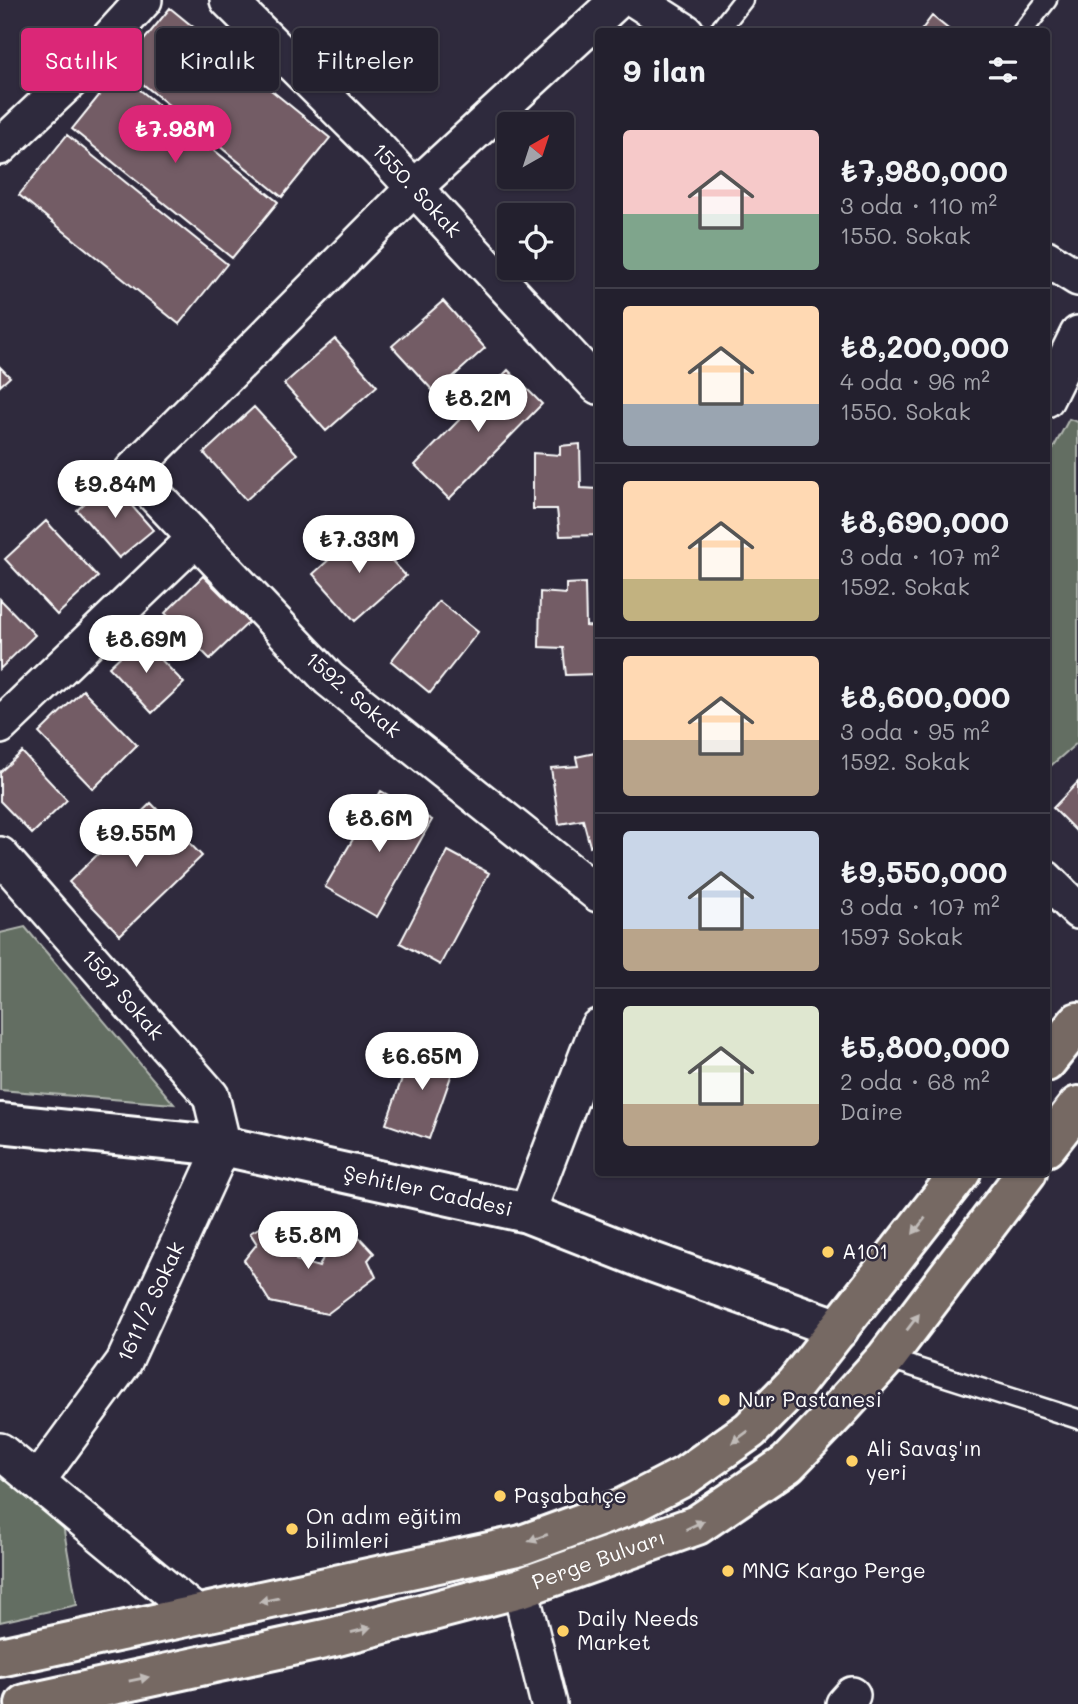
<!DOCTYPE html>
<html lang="tr">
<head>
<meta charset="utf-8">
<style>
  body { margin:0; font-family:Mali,sans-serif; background:#2f2d3a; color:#f1f3f6; height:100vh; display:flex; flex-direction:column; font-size:26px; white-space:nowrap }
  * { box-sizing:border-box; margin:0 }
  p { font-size:23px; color:#a3a3aa }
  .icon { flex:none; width:38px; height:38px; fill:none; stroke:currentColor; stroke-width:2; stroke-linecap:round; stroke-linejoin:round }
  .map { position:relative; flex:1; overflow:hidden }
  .drawer { position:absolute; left:595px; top:28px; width:455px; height:1148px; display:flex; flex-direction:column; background:#23202e; border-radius:7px; box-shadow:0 2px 5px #0004,0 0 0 2px #403e4a }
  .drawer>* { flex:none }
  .banner { position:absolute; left:21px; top:28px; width:469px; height:63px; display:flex; gap:14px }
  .needle { width:46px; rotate:39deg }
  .tools { position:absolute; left:497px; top:112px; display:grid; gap:14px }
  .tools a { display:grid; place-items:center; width:77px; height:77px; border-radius:7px; background:#23202e; box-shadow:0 2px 5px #0004,0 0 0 2px #403e4a; font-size:35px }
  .price { position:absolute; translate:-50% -60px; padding:0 16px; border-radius:24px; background:#fff; color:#222; font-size:23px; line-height:46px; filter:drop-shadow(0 2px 4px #0008) }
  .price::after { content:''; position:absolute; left:50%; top:42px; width:21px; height:16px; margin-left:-10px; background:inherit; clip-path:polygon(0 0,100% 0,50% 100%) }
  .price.selected { background:#db2777; color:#fff }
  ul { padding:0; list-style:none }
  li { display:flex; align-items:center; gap:21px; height:175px; padding:0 28px }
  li+li { border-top:2px solid #403e4a }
  li span { display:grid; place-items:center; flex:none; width:196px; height:140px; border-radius:7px; color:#555 }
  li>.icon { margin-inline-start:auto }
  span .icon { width:84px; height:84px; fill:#fffc; stroke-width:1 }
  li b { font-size:30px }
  h2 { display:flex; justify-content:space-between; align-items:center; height:84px; padding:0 28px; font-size:30px }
  .chip { padding:0 24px; border-radius:7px; background:#23202e; box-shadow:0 2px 5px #0004,0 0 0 2px #403e4a; font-size:24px; line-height:63px }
  .chip.selected { background:#db2777; color:#fff }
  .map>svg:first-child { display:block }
  .green { fill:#636e62; stroke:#b1b6b0; stroke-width:2 }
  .building { fill:#735b65; stroke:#fff; stroke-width:2 }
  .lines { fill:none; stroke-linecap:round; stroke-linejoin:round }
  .lane-casing { stroke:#fff; stroke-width:23 }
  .street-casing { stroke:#fff; stroke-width:40 }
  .secondary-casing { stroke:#fff; stroke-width:44 }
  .primary-casing { stroke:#fff; stroke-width:44 }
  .lane { stroke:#2f2a3d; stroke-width:18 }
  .street { stroke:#2f2a3d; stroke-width:35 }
  .secondary { stroke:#2f2a3d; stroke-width:38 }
  .primary { stroke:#766964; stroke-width:38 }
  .oneway { fill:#c1bcb9 }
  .poi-dot { fill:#ffd166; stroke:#2f2a3d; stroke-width:2.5 }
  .labels { text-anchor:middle; stroke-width:5; stroke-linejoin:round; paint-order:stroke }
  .street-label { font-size:21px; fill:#fff; stroke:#2f2a3d }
  .poi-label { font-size:21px; fill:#fff; stroke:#2f2a3d; text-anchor:start }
</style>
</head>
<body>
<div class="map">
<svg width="1078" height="1704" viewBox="0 0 1078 1704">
  <rect width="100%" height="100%" fill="#2f2a3d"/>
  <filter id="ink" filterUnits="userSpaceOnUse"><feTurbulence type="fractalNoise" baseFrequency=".0143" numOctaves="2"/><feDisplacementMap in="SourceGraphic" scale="14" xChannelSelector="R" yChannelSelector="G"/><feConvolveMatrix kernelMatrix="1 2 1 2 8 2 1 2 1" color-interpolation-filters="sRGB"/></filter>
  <g filter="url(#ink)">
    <path class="green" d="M1069 419 1078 422V742L1047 769V460Z
      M25 927 174 1104 0 1090V933Z
      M0 1474 63 1525 77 1605 0 1622Z"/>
    <path class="building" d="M170 8 330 138 282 197 122 67Z
      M932 16 952 32H920Z
      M118 72 278 202 232 258 72 129Z
      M67 135 227 264 179 324 19 195Z
      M443 301 485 348 435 393 392 346Z
      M335 339 377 386 326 431 284 384Z
      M0 367 10 377 0 386Z
      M508 370 542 404 449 499 415 465Z
      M254 407 297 454 246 500 204 453Z
      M580 444 581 488 598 489V535L560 536 557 509H533V453L560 455V446Z
      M110 481 153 530 119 558 77 510Z
      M46 521 98 577 57 615 5 559Z
      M363 529 406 576 355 621 313 574Z
      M203 576 249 622 210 659 165 613Z
      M585 583 586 626 598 627V674L566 675 563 648 539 647 540 592 566 594V584Z
      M0 599 35 635 0 669Z
      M439 601 478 632 430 693 391 661Z
      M140 638 184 683 152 713 109 667Z
      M83 690 137 745 93 789 39 733Z
      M22 752 67 800 32 834 0 801V772Z
      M595 753 598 772V844L590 846 583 820 559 824 551 768 578 766 576 757Z
      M1078 782V833L1053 808Z
      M381 791 432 820 377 917 325 887Z
      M151 803 202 856 120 935 69 882Z
      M448 851 489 873 440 965 400 943Z
      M414 1044 457 1059 429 1139 386 1124Z
      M273 1220 281 1233H290L300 1245 296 1260 319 1267 325 1253 341 1240 350 1245 360 1238 374 1253 368 1260 376 1277 327 1314 270 1302 244 1260 257 1244 250 1233Z"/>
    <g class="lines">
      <g class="lane-casing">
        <path id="lane" d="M718 32 743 0
          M1022 32 1047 0
          M886 1358 1078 1419"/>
      </g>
      <g class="street-casing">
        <g id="street">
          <path id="s1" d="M228 0 379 150 598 386"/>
          <path d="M636 0 686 32"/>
          <path d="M0 147 71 80 144 0"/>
          <path d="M1046 258 1078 278"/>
          <path d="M1046 399 1078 334"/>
          <path d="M0 726 196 538"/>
          <path id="s2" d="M0 855 211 1096 223 1146 124 1362 37 1481"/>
          <path d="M1046 879 1078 911"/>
          <path d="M598 894 329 679 132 471 413 189 618 0"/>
          <path d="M527 1213 598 1027"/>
          <path d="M0 1451 197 1614"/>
          <path d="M520 1588 549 1704"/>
          <path d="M844 1704 852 1695"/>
        </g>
      </g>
      <g class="secondary-casing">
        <g id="secondary">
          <path id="s3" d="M0 1123 223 1146 527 1213 652 1262 839 1329"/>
        </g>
      </g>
      <g class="primary-casing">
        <g id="primary">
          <path d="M1046 1062 1078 1022"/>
          <path d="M1046 1147 1078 1106"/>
          <path d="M0 1657 522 1545 623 1508 685 1476 750 1430 795 1384 961 1172"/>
          <path id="s4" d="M25 1704 334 1637 520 1588 697 1525 787 1464 837 1412 886 1358 1027 1172"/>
        </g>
      </g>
      <use href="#lane" class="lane"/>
      <use href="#street" class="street"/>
      <use href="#secondary" class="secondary"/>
      <use href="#primary" class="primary"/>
    </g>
    <defs><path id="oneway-solid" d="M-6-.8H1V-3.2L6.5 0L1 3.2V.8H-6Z" transform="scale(1.75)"/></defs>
    <g class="oneway">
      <use href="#oneway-solid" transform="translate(919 1226) rotate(128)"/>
      <use href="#oneway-solid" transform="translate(913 1322) rotate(-53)"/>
      <use href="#oneway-solid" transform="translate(740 1437) rotate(144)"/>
      <use href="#oneway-solid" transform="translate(695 1525) rotate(-26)"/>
      <use href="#oneway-solid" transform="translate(538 1538) rotate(160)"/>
      <use href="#oneway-solid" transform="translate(269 1600) rotate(169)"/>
      <use href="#oneway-solid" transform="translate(361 1630) rotate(-15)"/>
      <use href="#oneway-solid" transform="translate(139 1679) rotate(-12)"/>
    </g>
  </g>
  <g class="poi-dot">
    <circle cx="828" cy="1252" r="7"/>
    <circle cx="724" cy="1400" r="7"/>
    <circle cx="852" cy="1461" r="7"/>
    <circle cx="500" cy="1496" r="7"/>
    <circle cx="292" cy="1529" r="7"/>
    <circle cx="728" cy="1571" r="7"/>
    <circle cx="563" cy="1631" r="7"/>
  </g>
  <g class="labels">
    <g class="street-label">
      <text dy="7" stroke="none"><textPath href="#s1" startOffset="268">1550. Sokak</textPath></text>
      <text transform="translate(353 695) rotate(41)" y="7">1592. Sokak</text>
      <text dy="7" stroke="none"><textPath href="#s2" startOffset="186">1597 Sokak</textPath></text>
      <text dy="7" stroke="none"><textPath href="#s3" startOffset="434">Şehitler Caddesi</textPath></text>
      <text transform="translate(151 1302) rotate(-65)" y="7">1611/2 Sokak</text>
      <text dy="7" stroke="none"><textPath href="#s4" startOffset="592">Perge Bulvarı</textPath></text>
    </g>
    <g class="poi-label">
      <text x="842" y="1259">A101</text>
      <text x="738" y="1407">Nur Pastanesi</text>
      <text x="866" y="1456">Ali Savaş'ın<tspan x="866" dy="24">yeri</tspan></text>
      <text x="514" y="1503">Paşabahçe</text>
      <text x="306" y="1524">On adım eğitim<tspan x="306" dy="24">bilimleri</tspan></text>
      <text x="742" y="1578">MNG Kargo Perge</text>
      <text x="577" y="1626">Daily Needs<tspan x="577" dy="24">Market</tspan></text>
    </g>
  </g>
</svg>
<div class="tools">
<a><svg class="needle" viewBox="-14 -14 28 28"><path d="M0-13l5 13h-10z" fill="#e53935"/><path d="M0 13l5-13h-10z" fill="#a3a3aa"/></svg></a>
<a><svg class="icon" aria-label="locate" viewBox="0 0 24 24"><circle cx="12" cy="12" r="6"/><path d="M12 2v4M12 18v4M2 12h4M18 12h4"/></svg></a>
</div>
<b class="price selected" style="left:175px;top:165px">₺7.98M</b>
<b class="price" style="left:478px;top:434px">₺8.2M</b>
<b class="price" style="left:115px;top:520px">₺9.84M</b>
<b class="price" style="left:359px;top:575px">₺7.33M</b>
<b class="price" style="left:146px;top:675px">₺8.69M</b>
<b class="price" style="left:379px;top:854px">₺8.6M</b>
<b class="price" style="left:136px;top:869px">₺9.55M</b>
<b class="price" style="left:422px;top:1092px">₺6.65M</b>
<b class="price" style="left:308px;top:1271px">₺5.8M</b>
<div class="banner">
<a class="chip selected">Satılık</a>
<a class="chip">Kiralık</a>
<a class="chip">Filtreler</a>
</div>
<section class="drawer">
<h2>9 ilan<svg class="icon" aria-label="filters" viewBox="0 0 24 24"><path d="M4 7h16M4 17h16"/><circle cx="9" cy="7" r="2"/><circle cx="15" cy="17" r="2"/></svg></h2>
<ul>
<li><span style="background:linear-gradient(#f6c9c9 60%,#7fa58c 0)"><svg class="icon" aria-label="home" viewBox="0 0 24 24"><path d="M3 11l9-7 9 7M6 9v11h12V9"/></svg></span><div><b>₺7,980,000</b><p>3 oda · 110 m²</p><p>1550. Sokak</p></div></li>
<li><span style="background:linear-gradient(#ffd9b3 70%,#9aa5b1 0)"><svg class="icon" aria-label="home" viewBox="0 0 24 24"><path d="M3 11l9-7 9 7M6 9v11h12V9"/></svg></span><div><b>₺8,200,000</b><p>4 oda · 96 m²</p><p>1550. Sokak</p></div></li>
<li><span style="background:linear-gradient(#ffd9b3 70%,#c2b280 0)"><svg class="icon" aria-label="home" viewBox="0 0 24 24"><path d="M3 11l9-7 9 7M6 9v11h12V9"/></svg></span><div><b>₺8,690,000</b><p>3 oda · 107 m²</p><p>1592. Sokak</p></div></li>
<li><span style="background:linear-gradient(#ffd9b3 60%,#b9a48a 0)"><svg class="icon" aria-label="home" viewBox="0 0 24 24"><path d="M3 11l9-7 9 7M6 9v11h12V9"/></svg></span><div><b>₺8,600,000</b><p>3 oda · 95 m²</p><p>1592. Sokak</p></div></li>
<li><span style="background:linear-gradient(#c9d6e8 70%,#b9a48a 0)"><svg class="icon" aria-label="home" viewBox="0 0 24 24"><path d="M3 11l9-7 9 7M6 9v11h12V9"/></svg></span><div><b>₺9,550,000</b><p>3 oda · 107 m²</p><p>1597 Sokak</p></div></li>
<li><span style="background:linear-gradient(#dfe7d0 70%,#b9a48a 0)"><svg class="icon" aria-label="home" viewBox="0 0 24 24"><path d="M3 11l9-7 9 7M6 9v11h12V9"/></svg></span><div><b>₺5,800,000</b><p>2 oda · 68 m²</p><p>Daire</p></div></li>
</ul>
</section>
</div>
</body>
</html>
